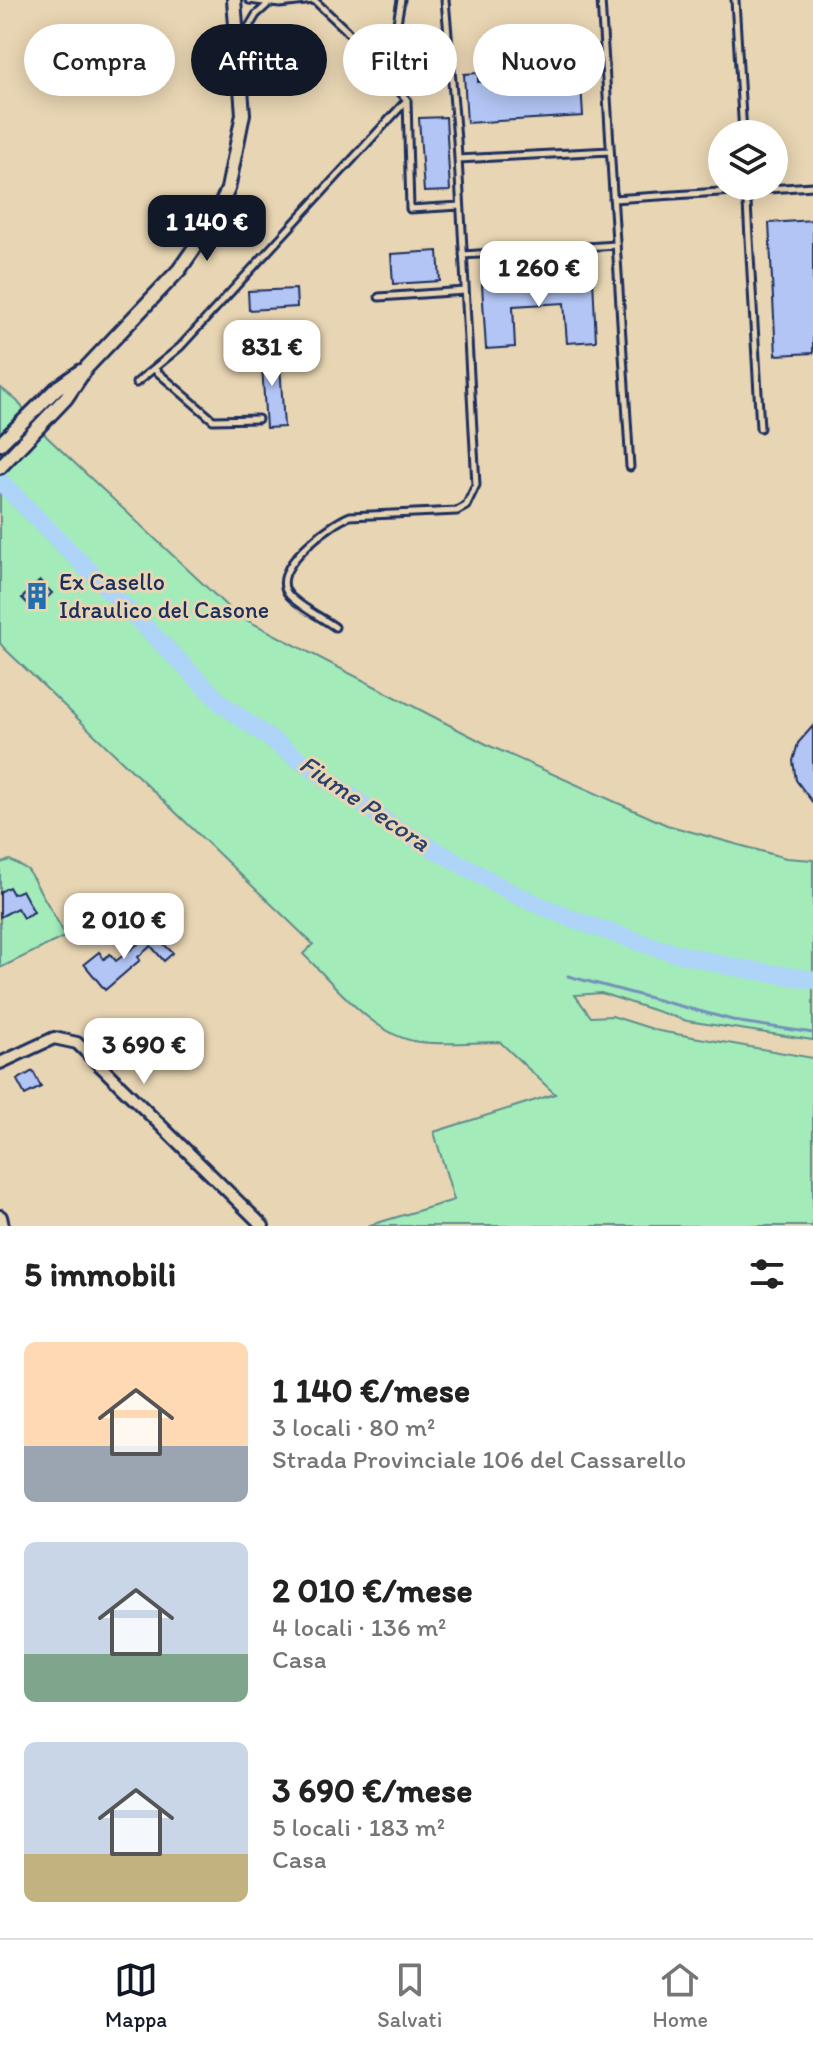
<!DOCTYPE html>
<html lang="it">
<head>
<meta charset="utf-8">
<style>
  body { margin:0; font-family:Itim,sans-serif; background:#f2f2f2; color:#222; height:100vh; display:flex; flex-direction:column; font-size:30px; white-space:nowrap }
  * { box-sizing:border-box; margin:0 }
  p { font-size:26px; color:#767676 }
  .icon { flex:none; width:44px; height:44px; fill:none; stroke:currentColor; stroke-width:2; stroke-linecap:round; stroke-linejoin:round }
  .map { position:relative; height:1226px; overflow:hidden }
  .drawer { display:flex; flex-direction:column; background:#fff; flex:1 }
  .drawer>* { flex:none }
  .banner { position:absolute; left:24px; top:24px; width:766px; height:72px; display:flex; gap:16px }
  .fabs { position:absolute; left:708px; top:120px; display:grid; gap:16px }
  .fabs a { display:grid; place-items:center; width:80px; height:80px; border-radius:50%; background:#fff; box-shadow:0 4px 20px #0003; font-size:40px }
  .price { position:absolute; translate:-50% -68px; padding:0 18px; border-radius:16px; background:#fff; color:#222; font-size:26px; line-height:52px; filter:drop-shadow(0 2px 4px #0008) }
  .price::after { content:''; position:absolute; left:50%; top:48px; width:24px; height:18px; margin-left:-12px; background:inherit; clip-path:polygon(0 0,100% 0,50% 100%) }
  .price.selected { background:#111827; color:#fff }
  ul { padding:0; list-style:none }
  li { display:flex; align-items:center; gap:24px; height:200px; padding:0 24px }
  li span { display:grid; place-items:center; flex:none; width:224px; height:160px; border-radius:12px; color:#555 }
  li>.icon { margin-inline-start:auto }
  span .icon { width:96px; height:96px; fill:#fffc; stroke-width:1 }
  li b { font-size:34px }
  h2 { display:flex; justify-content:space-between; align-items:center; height:96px; padding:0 24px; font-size:34px }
  .tag { padding:0 28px; border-radius:36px; background:#fff; box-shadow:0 4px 20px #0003; font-size:28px; line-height:72px }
  .tag.selected { background:#111827; color:#fff }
  .dock { display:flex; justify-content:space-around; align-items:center; height:112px; border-top:2px solid #e0e0e0; background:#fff; font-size:22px; color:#767676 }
  .dock a { display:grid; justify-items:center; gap:4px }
  .dock .selected { color:#111827 }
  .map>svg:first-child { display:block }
  .green { fill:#a3ebb9; stroke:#5f8d8c; stroke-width:2 }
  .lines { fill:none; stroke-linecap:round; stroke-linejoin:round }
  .stream { stroke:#7392ba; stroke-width:3 }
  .river { stroke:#aed4f8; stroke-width:18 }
  .building { fill:#b2c5f4; stroke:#1b2f5e; stroke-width:2 }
  .service-casing { stroke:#1b2f5e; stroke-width:11 }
  .minor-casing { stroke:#1b2f5e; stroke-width:16 }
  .tertiary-casing { stroke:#1b2f5e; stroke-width:18 }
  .service { stroke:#e8d5b3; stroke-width:5 }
  .minor { stroke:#e8d5b3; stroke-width:10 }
  .tertiary { stroke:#e8d5b3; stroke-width:12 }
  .labels { text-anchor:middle; stroke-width:6; stroke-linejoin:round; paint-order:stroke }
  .poi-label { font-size:24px; fill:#1b2f5e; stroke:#e8d5b3; text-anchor:start }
  .water-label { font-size:26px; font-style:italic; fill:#2a406d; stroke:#e8d5b3 }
</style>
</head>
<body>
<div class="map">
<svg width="813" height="1226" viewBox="0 0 813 1226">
  <rect width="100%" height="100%" fill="#e8d5b3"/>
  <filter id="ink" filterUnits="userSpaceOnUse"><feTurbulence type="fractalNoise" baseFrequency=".0125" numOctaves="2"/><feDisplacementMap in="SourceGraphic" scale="16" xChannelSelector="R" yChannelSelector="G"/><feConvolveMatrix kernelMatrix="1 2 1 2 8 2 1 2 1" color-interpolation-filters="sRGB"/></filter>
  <g filter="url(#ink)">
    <path class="green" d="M0 387 17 401 47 437 235 614 490 746 667 825 786 858 813 860V1040L687 1021 601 993 575 995 591 1017 612 1016 659 1031 813 1058V1226H367L454 1200 434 1132 555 1094 500 1042C474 1042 445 1045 419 1042 373 1036 335 984 303 954L313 944 4 648 0 643Z
      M10 860 28 870 66 936 0 968V863Z"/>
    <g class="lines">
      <path class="stream" d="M568 976 740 1022 813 1033"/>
      <path class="river" d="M0 481 222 704 391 825 514 894 574 920 660 949 732 967 813 980"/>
    </g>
    <path class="building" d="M579 50 583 116 467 123 464 74 478 73V82L563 77 562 51Z
      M446 117 450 191 424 192 419 118Z
      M813 220V353L776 355 769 223Z
      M438 251 440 281 393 284 391 254Z
      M593 279 596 341 567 343 564 303 513 306 515 347 486 349 482 285Z
      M296 289 297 307 249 310 248 291Z
      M279 348 284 427 266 428 261 349Z
      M40 581 52 593 34 610 22 598Z
      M813 726V803L796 780 793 761 798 743Z
      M9 887 13 894 22 890 34 912 23 918 17 908 0 917V892Z
      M152 933 173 953 164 961 151 946 138 957 140 960 105 990 84 964 99 952 104 959 110 954 116 961Z
      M33 1071 41 1087 25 1095 17 1080Z"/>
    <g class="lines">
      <g class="service-casing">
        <path id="service" d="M249 0 280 4 314 0
          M314 0 346 30 407 100 410 209 460 206
          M601 0 630 467
          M735 0 743 134
          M241 40 256 15 268 4
          M378 67 392 51 401 0
          M458 159 610 151
          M746 186 760 428
          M613 199 813 186
          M463 255 616 245
          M379 297 465 291
          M154 369 213 420 258 419
          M136 383 180 347 407 100
          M335 627C321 617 300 607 289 595 267 570 330 524 350 516L457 511 466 506 476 485 457 140 445 0"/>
      </g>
      <g class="minor-casing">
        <path id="minor" d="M0 1063 54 1038 77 1043 263 1226"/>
      </g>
      <g class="tertiary-casing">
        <path id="tertiary" d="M0 444 57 388 81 371
          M0 467 66 398 87 367 179 270 214 220 228 189 243 114 234 0
          M0 1217 2 1226"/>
      </g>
      <use href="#service" class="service"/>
      <use href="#minor" class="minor"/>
      <use href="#tertiary" class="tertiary"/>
    </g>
  </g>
  <defs>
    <g id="building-bare" transform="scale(2.16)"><path d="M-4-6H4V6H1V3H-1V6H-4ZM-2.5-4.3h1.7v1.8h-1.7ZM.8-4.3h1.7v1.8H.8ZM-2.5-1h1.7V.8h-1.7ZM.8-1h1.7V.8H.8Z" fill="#1f6fb2" stroke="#e8d5b3" stroke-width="2.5" paint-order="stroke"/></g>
  </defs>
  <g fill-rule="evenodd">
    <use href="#building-bare" x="37" y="596"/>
  </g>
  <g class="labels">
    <g class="poi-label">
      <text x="59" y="590">Ex Casello<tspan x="59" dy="28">Idraulico del Casone</tspan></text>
    </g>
    <g class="water-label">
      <text transform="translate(365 803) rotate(34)" y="9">Fiume Pecora</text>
    </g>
  </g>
</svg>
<div class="fabs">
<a><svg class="icon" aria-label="layers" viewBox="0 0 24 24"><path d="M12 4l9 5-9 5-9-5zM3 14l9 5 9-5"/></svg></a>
</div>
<b class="price selected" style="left:207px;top:263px">1 140 €</b>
<b class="price" style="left:539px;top:309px">1 260 €</b>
<b class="price" style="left:272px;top:388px">831 €</b>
<b class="price" style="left:124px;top:961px">2 010 €</b>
<b class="price" style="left:144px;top:1086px">3 690 €</b>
<div class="banner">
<a class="tag">Compra</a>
<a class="tag selected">Affitta</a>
<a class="tag">Filtri</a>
<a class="tag">Nuovo</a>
</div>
</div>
<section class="drawer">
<h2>5 immobili<svg class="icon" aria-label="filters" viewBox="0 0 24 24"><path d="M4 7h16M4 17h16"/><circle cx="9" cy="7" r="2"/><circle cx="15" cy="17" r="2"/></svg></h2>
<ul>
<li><span style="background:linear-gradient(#ffd9b3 65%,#9aa5b1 0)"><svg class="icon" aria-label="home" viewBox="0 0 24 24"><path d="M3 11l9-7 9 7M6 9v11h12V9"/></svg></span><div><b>1 140 €/mese</b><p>3 locali · 80 m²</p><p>Strada Provinciale 106 del Cassarello</p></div></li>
<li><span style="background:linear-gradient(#c9d6e8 70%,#7fa58c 0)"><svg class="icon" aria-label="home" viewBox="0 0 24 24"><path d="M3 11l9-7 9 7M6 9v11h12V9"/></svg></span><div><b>2 010 €/mese</b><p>4 locali · 136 m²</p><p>Casa</p></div></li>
<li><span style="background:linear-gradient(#c9d6e8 70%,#c2b280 0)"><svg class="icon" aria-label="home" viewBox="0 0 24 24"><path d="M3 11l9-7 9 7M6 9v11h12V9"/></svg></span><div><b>3 690 €/mese</b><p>5 locali · 183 m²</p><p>Casa</p></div></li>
</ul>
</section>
<nav class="dock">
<a class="selected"><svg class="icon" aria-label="map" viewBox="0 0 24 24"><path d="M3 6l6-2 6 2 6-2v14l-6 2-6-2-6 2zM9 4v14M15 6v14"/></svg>Mappa</a>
<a><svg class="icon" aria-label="saved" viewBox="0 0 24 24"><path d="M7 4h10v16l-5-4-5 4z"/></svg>Salvati</a>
<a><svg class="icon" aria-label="home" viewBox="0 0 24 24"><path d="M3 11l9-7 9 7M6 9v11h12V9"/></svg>Home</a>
</nav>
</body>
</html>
